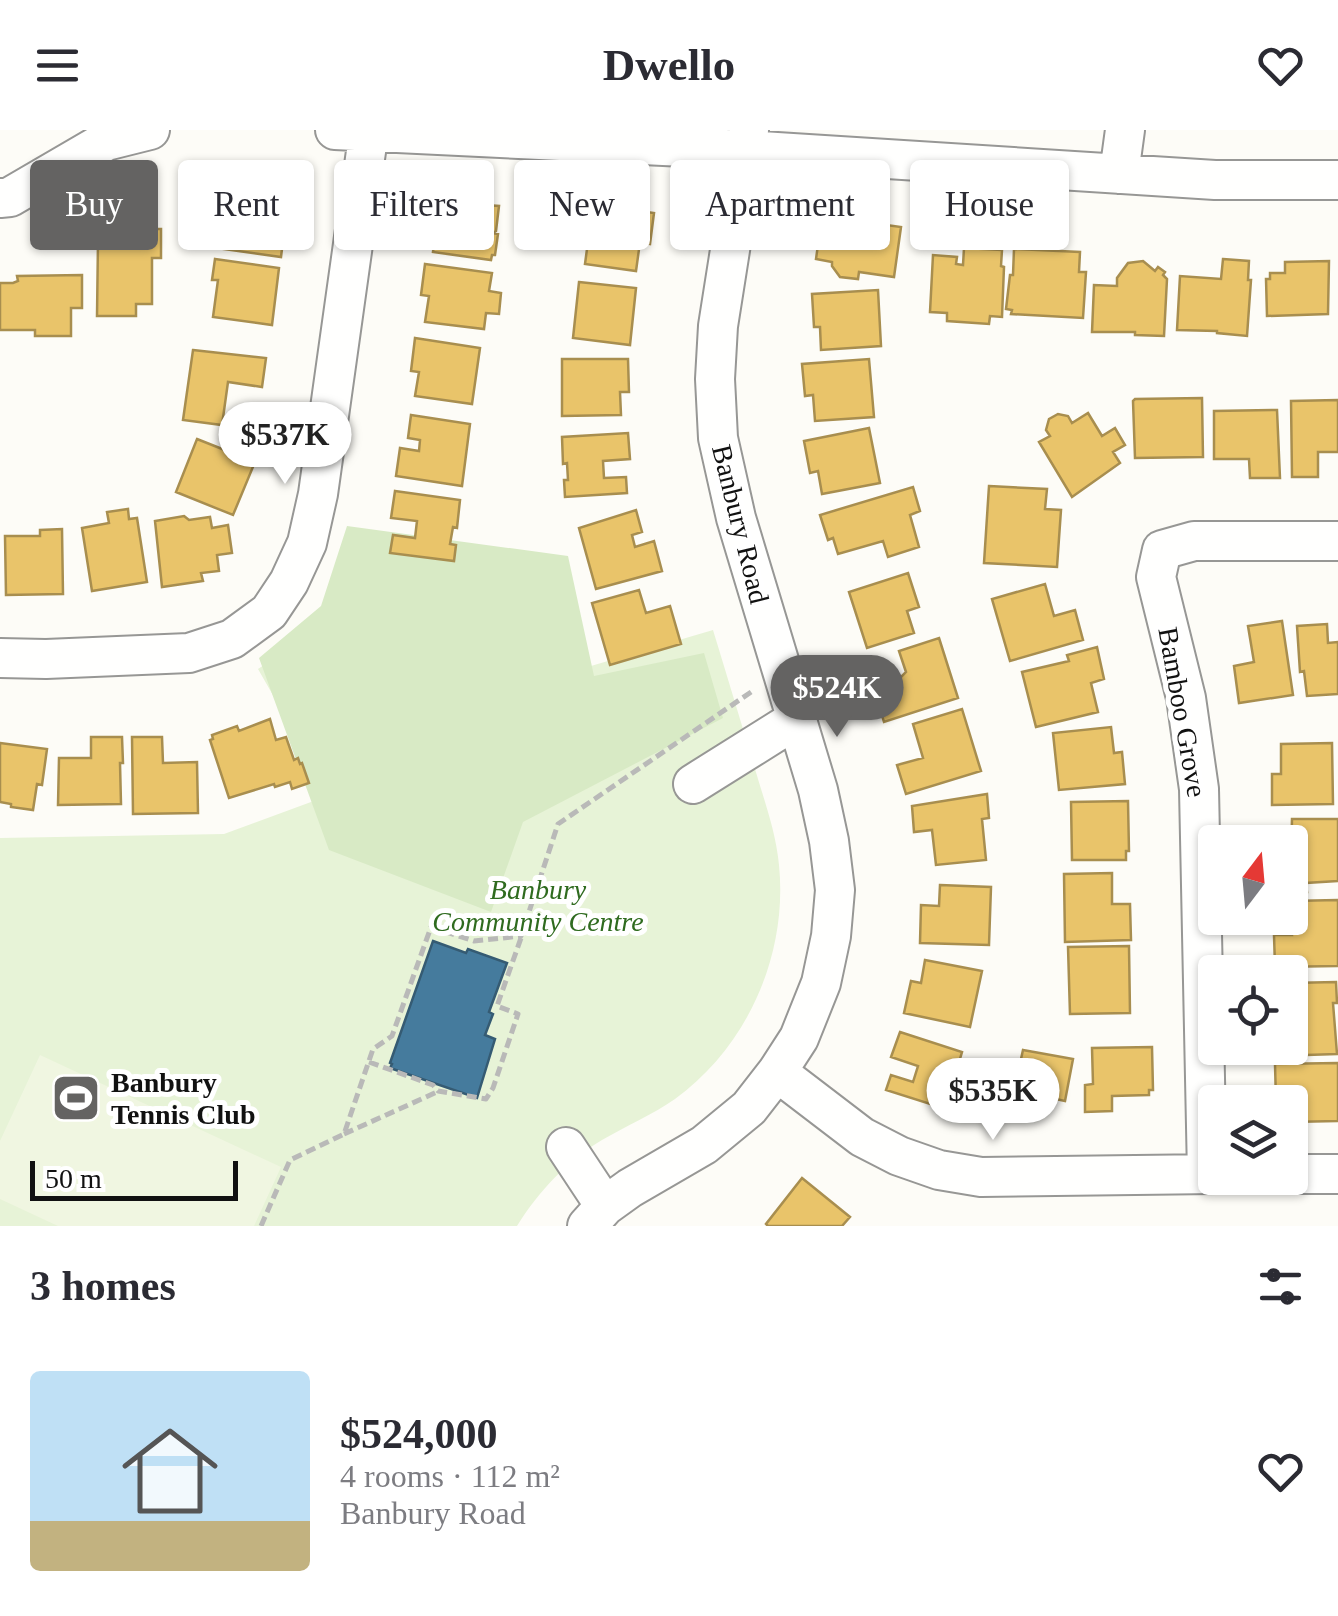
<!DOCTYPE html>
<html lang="en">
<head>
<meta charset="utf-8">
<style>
  body { margin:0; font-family:Georgia,serif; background:#f7f7f7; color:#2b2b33; height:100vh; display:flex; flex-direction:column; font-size:38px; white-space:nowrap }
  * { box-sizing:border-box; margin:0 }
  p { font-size:32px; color:#7c7c81 }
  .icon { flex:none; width:55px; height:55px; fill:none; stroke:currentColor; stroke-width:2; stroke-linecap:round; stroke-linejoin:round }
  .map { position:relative; height:1096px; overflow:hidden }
  .details { display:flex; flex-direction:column; background:#fff; flex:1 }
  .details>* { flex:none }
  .banner { position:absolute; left:30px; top:30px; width:1280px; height:90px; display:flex; gap:20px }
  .needle { width:65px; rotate:16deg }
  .controls { position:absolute; left:1198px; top:695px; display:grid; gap:20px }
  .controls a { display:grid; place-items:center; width:110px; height:110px; border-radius:10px; background:#fff; box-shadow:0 2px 8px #0004; font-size:50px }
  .scale { position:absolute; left:30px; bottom:25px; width:208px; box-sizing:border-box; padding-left:10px; border:5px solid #111; border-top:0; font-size:28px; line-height:35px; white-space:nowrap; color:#111; -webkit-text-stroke:8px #fff; paint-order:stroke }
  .price { position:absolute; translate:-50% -85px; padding:0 22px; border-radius:35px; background:#fff; color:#222; font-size:32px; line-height:65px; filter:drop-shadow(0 2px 5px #0008) }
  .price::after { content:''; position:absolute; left:50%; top:60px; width:30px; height:22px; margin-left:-15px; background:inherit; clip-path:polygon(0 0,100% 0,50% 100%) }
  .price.selected { background:#646362; color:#fff }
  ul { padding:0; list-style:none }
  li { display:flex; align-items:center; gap:30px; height:250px; padding:0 30px }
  li span { display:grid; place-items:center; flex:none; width:280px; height:200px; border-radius:10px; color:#555 }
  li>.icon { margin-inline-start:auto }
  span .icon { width:120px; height:120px; fill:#fffc; stroke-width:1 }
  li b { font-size:42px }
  h2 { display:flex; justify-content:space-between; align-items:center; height:120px; padding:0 30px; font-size:42px }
  .chip { padding:0 35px; border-radius:10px; background:#fff; box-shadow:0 2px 8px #0004; font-size:35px; line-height:90px }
  .chip.selected { background:#646362; color:#fff }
  header { display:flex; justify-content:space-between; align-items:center; height:130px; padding:0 30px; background:#fff; font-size:45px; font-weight:800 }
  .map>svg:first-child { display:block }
  .green { fill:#e7f3d7 }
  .forest { fill:#d8eac5 }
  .pitch { fill:#f0f6e1 }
  .homes { fill:#e9c46a; stroke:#a88e4f; stroke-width:2.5 }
  .public { fill:#457b9d; stroke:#355b73; stroke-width:2.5 }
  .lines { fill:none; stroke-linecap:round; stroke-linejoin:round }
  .minor-casing { stroke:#979795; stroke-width:42 }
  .path { stroke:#b9b9b8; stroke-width:5; stroke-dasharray:10 5; stroke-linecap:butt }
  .minor { stroke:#fffffe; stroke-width:38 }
  .labels { text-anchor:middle; stroke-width:10; stroke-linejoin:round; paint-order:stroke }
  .street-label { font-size:28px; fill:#111; stroke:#fff }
  .park-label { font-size:28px; font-style:italic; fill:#2f6b1f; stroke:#fff }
  .poi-label { font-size:28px; font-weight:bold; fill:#111; stroke:#fff; text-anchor:start }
</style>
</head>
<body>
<header><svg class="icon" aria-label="menu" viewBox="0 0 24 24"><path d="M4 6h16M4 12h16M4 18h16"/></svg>Dwello<svg class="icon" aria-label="heart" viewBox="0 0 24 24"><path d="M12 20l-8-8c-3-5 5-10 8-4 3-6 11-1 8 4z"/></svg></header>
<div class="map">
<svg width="1338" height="1096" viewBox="0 0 1338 1096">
  <rect width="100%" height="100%" fill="#fdfcf7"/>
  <path class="green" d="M713 500C727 546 741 592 755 639 764 670 776 702 779 735 788 824 748 916 675 969 652 985 626 996 602 1010 567 1031 539 1061 517 1096H0V708L224 704 330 665 258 539 273 529 574 541Z"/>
  <path class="forest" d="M347 396 568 426 594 546 704 523 723 588 523 692 491 782 329 720 259 528 321 476Z"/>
  <path class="pitch" d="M40 925 281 1037 254 1096H58L0 1069V1011Z"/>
  <path class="homes" d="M211 57 243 62 241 80 246 86 285 95 281 127 202 116Z
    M435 65 486 71 485 75 499 76 496 101 493 103 498 104 495 125H492L491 130 433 122 437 88H432Z
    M593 74 654 83 650 114 640 112 636 141 585 134Z
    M822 86 901 97 894 147 859 142 858 149 840 147 832 136V132L816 129Z
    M132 99H161V128H152V174H136V186H97L98 111H132Z
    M964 118 1002 120 1001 136 1004 137 1002 187 990 186 989 194 947 191V183L930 182 933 125 957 127 956 134 963 135Z
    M1014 119 1080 122 1079 142H1086L1083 188 1011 184 1012 180 1006 179 1010 145H1013Z
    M215 129 279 138 272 195 213 187 218 150H212Z
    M1223 129 1249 131 1248 150H1251L1247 206 1217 203V201L1177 200 1180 146 1221 149Z
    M1143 131 1155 141 1158 137 1165 142 1163 145 1167 149 1164 206 1135 205V202H1092L1094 155 1117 156V148L1128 133Z
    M1329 131 1328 184 1267 186 1266 149H1270V143H1285V132Z
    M425 134 492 143 489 161 501 163 499 184 486 183 484 199 425 192 429 166 421 165Z
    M82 145V178H71V206H35V200H0V153H13L18 151 17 146Z
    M579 152 636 158 630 215 573 208Z
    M878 160 881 216 821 220 820 197H814L812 164Z
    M415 208 480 218 472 274 415 266 419 242 411 241Z
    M193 220 266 228 262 257 228 252 222 295 183 290Z
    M562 229H628L629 262H620L621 285 562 286Z
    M869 229 874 287 815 291 813 265 805 266 802 234Z
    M1202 268 1203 327 1135 328 1133 271 1135 269Z
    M1338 270V322H1318V347H1292L1291 271Z
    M1277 280 1280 348H1250L1249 329H1214V281Z
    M1088 283 1102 306 1115 298 1125 315 1113 322 1120 333 1072 367 1039 312 1050 306 1046 300 1049 289 1058 284 1068 286 1072 293Z
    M411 285 470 294 462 356 396 346 400 318 419 321 420 310 408 308Z
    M869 298 880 353 822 364 818 341 810 343 804 311Z
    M628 303 630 329 603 331 604 348 626 347 627 363 565 367 564 350H568L567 333 563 334 562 307Z
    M197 309 255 332 233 385 176 362Z
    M989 356 1047 359 1045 379 1061 380 1057 437 984 433Z
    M913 357 920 381 910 385 919 417 888 427 883 411 838 424 833 408 828 410 820 385Z
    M395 361 460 370 457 398 453 397 450 414 456 415 454 431 390 423 393 405 415 408 417 391 391 388Z
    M128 379 129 389 137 388 147 452 92 461 82 398 109 393 107 382Z
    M636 380 642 402 632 405 635 417 654 411 662 441 596 459 579 398Z
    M184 386 189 390 210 387 212 398 228 395 232 423 217 425 219 441 201 443 203 451 162 457 155 391Z
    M62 399 63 464 6 465 5 406H40V400Z
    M908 443 919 477 907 481 914 503 867 518 849 462Z
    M1045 454 1054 486 1075 480 1083 510 1010 531 992 469Z
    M639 460 646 483 670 476 681 514 610 535 592 473Z
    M1282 491 1293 565 1239 573 1234 536 1254 532 1248 496Z
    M1327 494 1328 513 1338 512V564L1307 566 1304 541 1300 542 1297 496Z
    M939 508 958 568 884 592 875 563 901 555 899 549 906 542 899 521Z
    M1097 517 1104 549 1091 553 1098 582 1036 597 1022 542 1069 531 1067 525Z
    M962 579 981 641 906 664 897 635 923 628 913 594Z
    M270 589 276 610 286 607 294 630 298 628 300 634 302 633 309 653 292 659 290 652 275 657 274 654 229 668 210 610 213 609 212 605 237 596 239 601Z
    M1111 597 1114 623 1122 622 1125 654 1059 660 1053 603Z
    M91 607H122L123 633H120L121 674 58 675 59 628H91Z
    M132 607H162L163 633 197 632 198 683 133 684Z
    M0 613 47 619 42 655 37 654 33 680 11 677V674L0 672Z
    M1332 613 1333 674 1272 675V644H1281V614Z
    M987 664 989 688 982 689 986 730 936 735 932 700 914 702 912 676Z
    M1128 671 1129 721H1126V730H1072L1071 672Z
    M1292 689H1338V751L1306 753 1307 762 1290 763Z
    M1112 743V774H1130L1131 810 1065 812 1064 744Z
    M940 755 991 757 989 815 920 813 921 775 939 776Z
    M1338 770V836L1275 837 1274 805H1292L1291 771Z
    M1129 816 1130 883 1070 884 1068 817Z
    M925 830 982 841 970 897 904 883 911 851 921 853Z
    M1336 852 1337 873H1333L1337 924 1275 926V918H1290V853Z
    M900 902 962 922 954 949 950 947 945 962 951 965 946 979 886 960 891 945 913 952 918 936 891 927Z
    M1152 917 1153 960H1149V965L1112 966V981L1085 982V955L1093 954 1092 918Z
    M1023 920 1073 929 1065 971 1042 966 1039 985 1010 979Z
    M1338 933V991L1290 992V972H1276L1275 934Z
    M802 1048 850 1087 842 1096H768L766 1094Z"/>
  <path class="public" d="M433 811 466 823 468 819 507 833 489 882 493 884 485 905 495 909 477 968 390 938 392 934 390 933Z"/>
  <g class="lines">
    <g class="minor-casing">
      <path id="minor" d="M335 0 746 20 1215 50H1338
        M1119 44 1125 0
        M0 68 10 67 106 11 150 0
        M0 528 46 529 189 523 232 509 269 482 289 452 307 413 318 364 369 0
        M693 654 795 590
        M777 942 862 1007 899 1026 939 1040 981 1047 1215 1044
        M566 1017 605 1076
        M1207 1044 1199 659 1186 568 1156 447 1162 420 1194 411H1338
        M1290 1044H1338
        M587 1096 605 1076 630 1058 704 1015 749 978 777 942 799 908 821 853 831 806 835 760 829 711 818 660 736 388 718 308 715 249 718 196 749 0"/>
    </g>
    <path class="path" d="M369 932 433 955 438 961 486 969 493 958 518 884 497 876 521 808
      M344 1004 437 962
      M261 1096 290 1030 344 1004 373 919 392 906 431 797 474 811 521 806 558 694 754 560"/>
    <use href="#minor" class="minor"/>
  </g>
  <defs>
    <g id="stadium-square" transform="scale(2.5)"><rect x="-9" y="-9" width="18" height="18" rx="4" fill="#646362" stroke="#fff"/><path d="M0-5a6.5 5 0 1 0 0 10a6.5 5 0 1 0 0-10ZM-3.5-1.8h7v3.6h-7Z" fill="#fff"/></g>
  </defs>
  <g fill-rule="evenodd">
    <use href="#stadium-square" x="76" y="968"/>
  </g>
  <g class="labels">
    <g class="street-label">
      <text transform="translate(741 394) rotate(76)" y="10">Banbury Road</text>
      <text transform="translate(1183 582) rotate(80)" y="10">Bamboo Grove</text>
    </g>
    <g class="park-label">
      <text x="538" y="769">Banbury<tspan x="538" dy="32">Community Centre</tspan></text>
    </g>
    <g class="poi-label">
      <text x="111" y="962">Banbury<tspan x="111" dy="32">Tennis Club</tspan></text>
    </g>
  </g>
</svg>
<div class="controls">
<a><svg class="needle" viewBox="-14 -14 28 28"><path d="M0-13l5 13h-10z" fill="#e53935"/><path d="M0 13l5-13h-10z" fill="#7c7c81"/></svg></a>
<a><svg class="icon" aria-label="locate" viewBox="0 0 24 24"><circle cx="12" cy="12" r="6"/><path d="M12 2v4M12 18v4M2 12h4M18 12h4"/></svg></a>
<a><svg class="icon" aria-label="layers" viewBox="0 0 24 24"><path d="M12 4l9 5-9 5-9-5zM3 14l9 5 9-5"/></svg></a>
</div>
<div class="scale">50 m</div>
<b class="price" style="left:285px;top:357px">$537K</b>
<b class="price selected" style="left:837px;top:610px">$524K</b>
<b class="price" style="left:993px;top:1013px">$535K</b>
<div class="banner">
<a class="chip selected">Buy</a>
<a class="chip">Rent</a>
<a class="chip">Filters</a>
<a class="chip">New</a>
<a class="chip">Apartment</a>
<a class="chip">House</a>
</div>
</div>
<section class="details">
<h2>3 homes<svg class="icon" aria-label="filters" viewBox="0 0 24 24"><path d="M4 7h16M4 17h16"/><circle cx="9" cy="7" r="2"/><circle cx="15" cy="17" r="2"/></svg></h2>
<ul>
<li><span style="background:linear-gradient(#bfe0f5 75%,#c2b280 0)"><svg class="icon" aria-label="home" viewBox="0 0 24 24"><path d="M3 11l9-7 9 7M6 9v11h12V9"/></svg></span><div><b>$524,000</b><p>4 rooms · 112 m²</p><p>Banbury Road</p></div><svg class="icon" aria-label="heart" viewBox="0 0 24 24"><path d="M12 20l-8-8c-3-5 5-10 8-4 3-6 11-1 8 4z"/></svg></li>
</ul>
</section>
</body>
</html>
